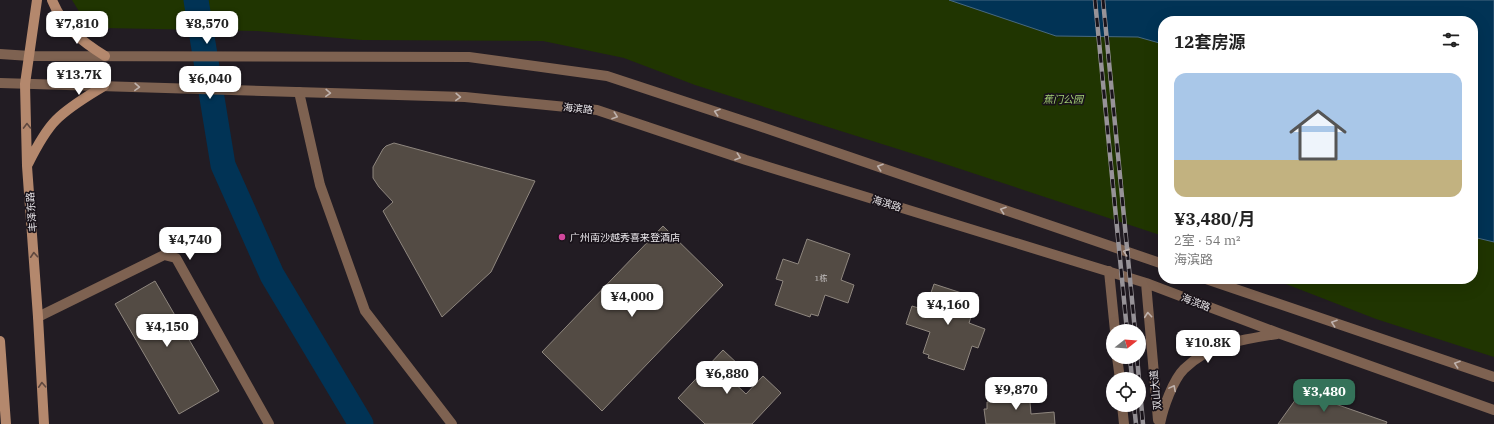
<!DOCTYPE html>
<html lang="zh">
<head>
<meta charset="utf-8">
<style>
  body { margin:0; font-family:"IBM Plex Serif","Noto Sans SC",serif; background:#f2f2f2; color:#222; height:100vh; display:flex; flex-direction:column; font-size:15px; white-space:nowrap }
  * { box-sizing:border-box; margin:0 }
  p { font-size:13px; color:#767676 }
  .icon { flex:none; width:22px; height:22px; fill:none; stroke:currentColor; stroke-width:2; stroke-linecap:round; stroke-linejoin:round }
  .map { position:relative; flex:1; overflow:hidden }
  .side { position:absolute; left:1158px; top:16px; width:320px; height:268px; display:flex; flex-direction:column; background:#fff; border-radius:16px; box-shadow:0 4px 16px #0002 }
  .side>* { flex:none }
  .needle { width:26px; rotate:73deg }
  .controls { position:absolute; left:1106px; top:324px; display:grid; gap:8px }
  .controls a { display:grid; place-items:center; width:40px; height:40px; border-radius:50%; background:#fff; box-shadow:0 4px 16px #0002; font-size:20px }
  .price { position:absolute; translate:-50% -34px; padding:0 9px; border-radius:8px; background:#fff; color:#222; font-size:13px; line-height:26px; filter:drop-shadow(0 1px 2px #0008) }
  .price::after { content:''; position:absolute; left:50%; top:24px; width:12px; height:9px; margin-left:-6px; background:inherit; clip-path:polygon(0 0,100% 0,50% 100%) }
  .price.on { background:#347259; color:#fff }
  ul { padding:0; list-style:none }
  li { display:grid; align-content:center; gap:8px; height:212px; padding:0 16px }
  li+li { border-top:1px solid #e0e0e0 }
  li span { display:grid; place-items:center; height:124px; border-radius:12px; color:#555 }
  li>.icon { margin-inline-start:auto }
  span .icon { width:72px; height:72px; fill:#fffc; stroke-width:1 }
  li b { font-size:17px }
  h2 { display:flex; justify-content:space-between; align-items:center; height:48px; padding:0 16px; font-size:17px }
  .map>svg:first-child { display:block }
  .green { fill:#203501 }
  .water { fill:#013355; stroke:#476982 }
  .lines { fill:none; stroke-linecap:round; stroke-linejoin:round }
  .river { stroke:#013355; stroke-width:25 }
  .building { fill:#534b44; stroke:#8f877f }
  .pedestrian { stroke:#7e6251; stroke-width:10 }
  .minor { stroke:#7e6251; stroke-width:10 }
  .tertiary { stroke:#7e6251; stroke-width:10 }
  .secondary { stroke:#b4886d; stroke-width:10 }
  .rail-casing { stroke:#979398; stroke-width:4.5 }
  .rail { stroke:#19131a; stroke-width:3; stroke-dasharray:9; stroke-linecap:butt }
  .oneway { stroke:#bfb2ad }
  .oneway2 { stroke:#5f483f }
  .hotel-dot { fill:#d1479c; stroke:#19131a; stroke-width:1.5 }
  .labels { text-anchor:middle; stroke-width:3.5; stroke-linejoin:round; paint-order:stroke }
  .number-label { font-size:8px; fill:#c4c0c1 }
  .park-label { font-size:10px; font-style:italic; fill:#a6d277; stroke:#19131a }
  .street-label { font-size:10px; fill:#eae7eb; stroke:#19131a }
  .poi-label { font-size:10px; fill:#eae7eb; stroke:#19131a; text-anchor:start }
</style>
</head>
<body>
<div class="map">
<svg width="1494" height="424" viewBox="0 0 1494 424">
  <rect width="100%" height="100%" fill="#221c23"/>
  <path class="green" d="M72 0H1494V357L1376 319 1273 279H1473V21H1163V236L936 161 695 85 624 58 543 41 362 40 257 31 104 28 85 21Z"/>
  <path class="water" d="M949 0H1494V242L1473 237V21H1163V44L1138 37 1056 36Z"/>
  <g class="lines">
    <path class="river" d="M196 0 223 165 272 275 361 424"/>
  </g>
  <path class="building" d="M394 143 535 181 491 272 442 317 383 211 393 202 379 187 373 178V167L383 149 386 146Z
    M663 226 723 285 602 411 542 352Z
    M807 239 850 254 841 280 854 285 848 303 825 295 818 316 811 314 810 317 775 305 783 281 776 279 783 259 798 264Z
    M155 281 219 391 179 414 115 304Z
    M934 284 977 298 969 323 985 329 978 348 972 346 964 370 928 358 929 355 923 353 930 332 906 324 912 306 925 310Z
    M723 350 740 366 729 378 746 394 763 376 781 393 752 424H705L678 398Z
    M1029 390 1031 414 1054 412 1055 424H986L984 409H987V402L1009 400 1008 392Z
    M1301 392 1387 422 1386 424H1278Z"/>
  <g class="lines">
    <path class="pedestrian" d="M299 92 320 185 365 311 452 424"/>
    <path class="minor" d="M38 317 164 255 176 258 269 424"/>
    <path class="tertiary" d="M0 54 30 56 469 57 607 76 759 126 1163 264
      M0 83 465 97 597 110 746 160 1146 283 1278 333 1494 410
      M1109 271 1115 331
      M1206 279 1494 377
      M1146 283 1158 420
      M1117 357 1120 379
      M1122 405 1124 424
      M1160 424C1163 408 1173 380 1184 369 1209 344 1244 339 1277 334"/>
    <path class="secondary" d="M37 0 25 84 27 166 38 317 44 424
      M52 0C63 27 81 41 105 56
      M28 164C35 150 45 131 56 120 70 106 88 96 104 86
      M0 341 6 424"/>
    <g class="rail-casing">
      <path id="rail" d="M1095 0 1127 331
        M1103 0 1135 331
        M1130 357 1132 379
        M1137 357 1143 424
        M1134 405 1136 424"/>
    </g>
    <use href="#rail" class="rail"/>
  </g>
  <defs><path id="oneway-chevron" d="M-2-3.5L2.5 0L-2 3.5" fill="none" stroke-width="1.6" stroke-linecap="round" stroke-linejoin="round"/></defs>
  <g class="oneway">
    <use href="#oneway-chevron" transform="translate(137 87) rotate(2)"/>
    <use href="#oneway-chevron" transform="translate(328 93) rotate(2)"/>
    <use href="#oneway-chevron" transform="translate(458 97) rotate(2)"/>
    <use href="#oneway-chevron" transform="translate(717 112) rotate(-162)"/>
    <use href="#oneway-chevron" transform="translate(615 116) rotate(19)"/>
    <use href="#oneway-chevron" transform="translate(738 157) rotate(19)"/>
    <use href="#oneway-chevron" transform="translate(880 167) rotate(-161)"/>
    <use href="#oneway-chevron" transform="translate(1003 210) rotate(-161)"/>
    <use href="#oneway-chevron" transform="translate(1126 252) rotate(-161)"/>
    <use href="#oneway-chevron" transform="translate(1148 315) rotate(-95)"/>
    <use href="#oneway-chevron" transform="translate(1334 323) rotate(-161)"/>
    <use href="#oneway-chevron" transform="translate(1457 364) rotate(-161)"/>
    <use href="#oneway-chevron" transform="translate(1173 388) rotate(-62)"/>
  </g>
  <g class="oneway2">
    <use href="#oneway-chevron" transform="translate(27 126) rotate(-91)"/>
    <use href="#oneway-chevron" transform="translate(34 255) rotate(-94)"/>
    <use href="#oneway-chevron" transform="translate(42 385) rotate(-93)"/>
  </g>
  <circle class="hotel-dot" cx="562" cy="237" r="4"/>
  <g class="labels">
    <g class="number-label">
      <text x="821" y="281">1栋</text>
    </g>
    <g class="park-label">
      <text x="1063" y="103">蕉门公园</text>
    </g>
    <g class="street-label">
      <text transform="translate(578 108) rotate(6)" y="4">海滨路</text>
      <text transform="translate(887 203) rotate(17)" y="4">海滨路</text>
      <text transform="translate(31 212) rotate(-94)" y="4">丰泽东路</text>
      <text transform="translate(1196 302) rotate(21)" y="4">海滨路</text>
      <text transform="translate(1155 390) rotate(-96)" y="4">双山大道</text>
    </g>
    <g class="poi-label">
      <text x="570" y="241">广州南沙越秀喜来登酒店</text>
    </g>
  </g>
</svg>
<div class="controls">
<a><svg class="needle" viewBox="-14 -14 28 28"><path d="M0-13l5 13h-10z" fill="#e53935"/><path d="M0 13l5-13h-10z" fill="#767676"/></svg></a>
<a><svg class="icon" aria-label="locate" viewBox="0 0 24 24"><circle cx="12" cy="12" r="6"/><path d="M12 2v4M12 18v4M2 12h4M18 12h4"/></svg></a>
</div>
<b class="price" style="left:77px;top:45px">¥7,810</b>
<b class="price" style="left:207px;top:45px">¥8,570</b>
<b class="price" style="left:79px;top:96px">¥13.7K</b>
<b class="price" style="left:210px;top:100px">¥6,040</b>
<b class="price" style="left:190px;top:261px">¥4,740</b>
<b class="price" style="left:632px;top:318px">¥4,000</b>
<b class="price" style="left:948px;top:326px">¥4,160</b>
<b class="price" style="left:167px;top:348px">¥4,150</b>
<b class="price" style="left:1208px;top:364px">¥10.8K</b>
<b class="price" style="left:727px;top:395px">¥6,880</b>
<b class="price" style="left:1016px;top:411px">¥9,870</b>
<b class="price on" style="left:1324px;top:413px">¥3,480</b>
<section class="side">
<h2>12套房源<svg class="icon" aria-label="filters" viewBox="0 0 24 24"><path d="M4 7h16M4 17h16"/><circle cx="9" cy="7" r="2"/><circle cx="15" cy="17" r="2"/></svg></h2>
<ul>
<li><span style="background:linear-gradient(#a9c7e8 70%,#c2b280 0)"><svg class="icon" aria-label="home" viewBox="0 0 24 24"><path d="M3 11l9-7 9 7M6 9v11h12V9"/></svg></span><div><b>¥3,480/月</b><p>2室 · 54 m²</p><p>海滨路</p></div></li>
</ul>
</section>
</div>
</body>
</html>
